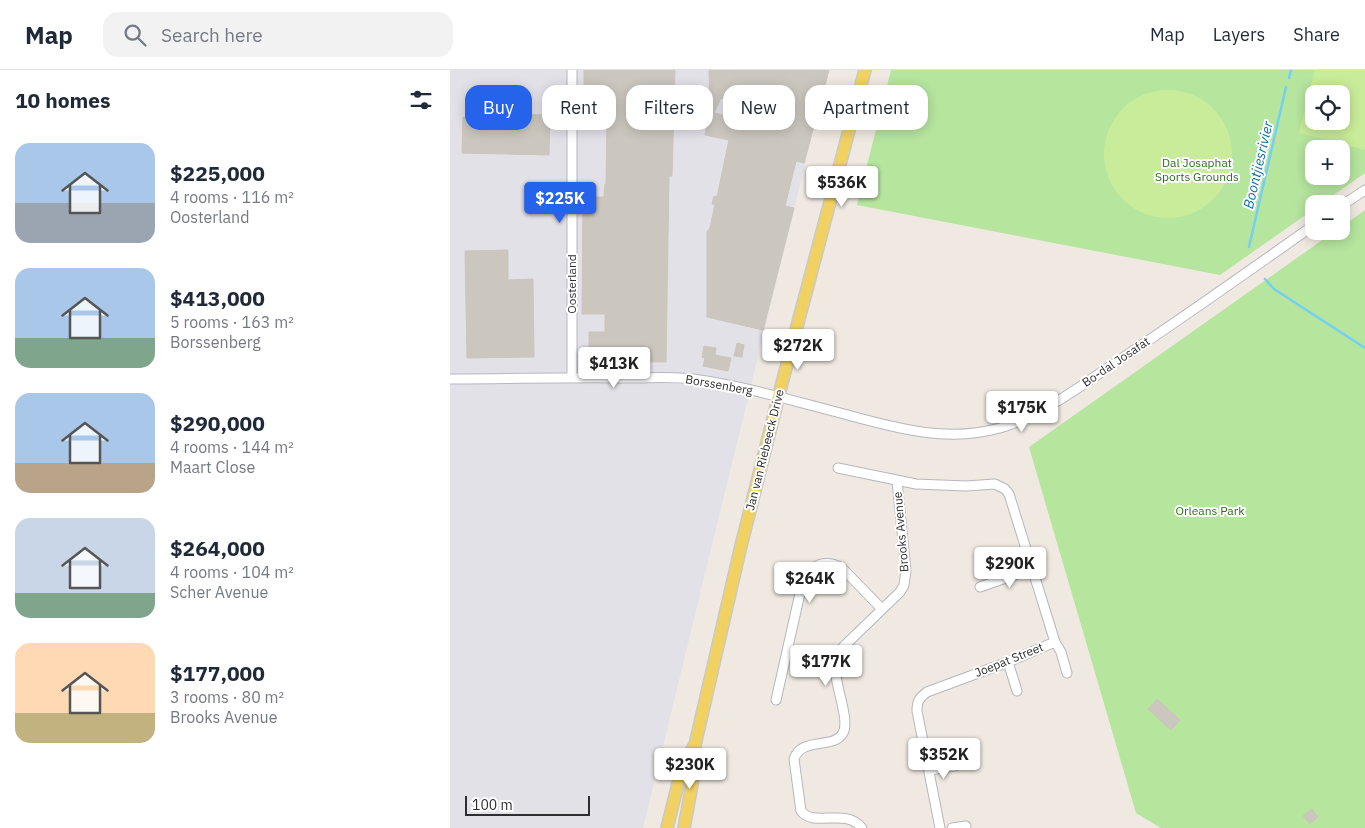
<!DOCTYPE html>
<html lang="en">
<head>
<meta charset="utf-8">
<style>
  body { margin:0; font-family:"IBM Plex Sans",sans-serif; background:#f2f2f3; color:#1f2937; height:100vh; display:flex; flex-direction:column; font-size:19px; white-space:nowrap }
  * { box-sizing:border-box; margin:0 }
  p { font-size:16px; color:#747a83 }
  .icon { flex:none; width:28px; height:28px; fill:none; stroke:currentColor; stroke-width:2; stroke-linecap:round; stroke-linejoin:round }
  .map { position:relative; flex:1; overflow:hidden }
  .sheet { display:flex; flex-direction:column; background:#fff; width:450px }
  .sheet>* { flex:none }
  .banner { position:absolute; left:15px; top:15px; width:475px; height:45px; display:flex; gap:10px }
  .fabs { position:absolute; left:855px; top:15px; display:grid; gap:10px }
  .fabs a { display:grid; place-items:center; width:45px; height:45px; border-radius:10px; background:#fff; box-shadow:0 2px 12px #0003; font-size:25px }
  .scale { position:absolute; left:15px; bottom:12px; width:125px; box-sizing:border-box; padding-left:5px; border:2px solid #2e2e2e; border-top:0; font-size:14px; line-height:18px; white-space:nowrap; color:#2e2e2e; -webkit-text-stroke:4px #fff; paint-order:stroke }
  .price { position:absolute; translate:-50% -42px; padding:0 11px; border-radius:5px; background:#fff; color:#222; font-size:16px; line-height:32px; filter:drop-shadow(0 1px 2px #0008) }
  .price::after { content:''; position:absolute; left:50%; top:30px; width:15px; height:11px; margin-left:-8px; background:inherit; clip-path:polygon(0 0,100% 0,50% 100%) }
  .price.on { background:#2563eb; color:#fff }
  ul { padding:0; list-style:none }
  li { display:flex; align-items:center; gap:15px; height:125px; padding:0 15px }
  li span { display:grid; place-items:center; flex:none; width:140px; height:100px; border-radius:15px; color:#555 }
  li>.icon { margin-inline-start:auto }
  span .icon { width:60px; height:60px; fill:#fffc; stroke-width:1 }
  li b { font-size:21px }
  h2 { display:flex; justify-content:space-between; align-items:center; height:60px; padding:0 15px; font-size:21px }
  .pill { padding:0 18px; border-radius:15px; background:#fff; box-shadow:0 2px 12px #0003; font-size:18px; line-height:45px }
  .pill.on { background:#2563eb; color:#fff }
  header { display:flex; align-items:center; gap:30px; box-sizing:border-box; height:70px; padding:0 25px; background:#fff; border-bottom:1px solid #e0e1e3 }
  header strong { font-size:24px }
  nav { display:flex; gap:28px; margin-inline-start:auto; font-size:18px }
  .search { width:350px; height:45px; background:#f2f2f3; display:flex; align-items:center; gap:12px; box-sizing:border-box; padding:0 18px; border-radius:15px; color:#747a83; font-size:19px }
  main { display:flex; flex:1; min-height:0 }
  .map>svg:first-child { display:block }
  .industrial { fill:#e3e1e8 }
  .green { fill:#b6e59e; fill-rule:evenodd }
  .pitch { fill:#c9ec9a; fill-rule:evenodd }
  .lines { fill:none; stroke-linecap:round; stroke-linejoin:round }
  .stream { stroke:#75cff0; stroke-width:2.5 }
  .building { fill:#cbc7bf; stroke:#cbc5ba; fill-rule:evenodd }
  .minor-casing { stroke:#b4b7c1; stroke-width:11 }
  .major-casing { stroke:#c9c9c9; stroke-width:14 }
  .minor { stroke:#fff; stroke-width:9 }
  .major { stroke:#f2d163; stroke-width:11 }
  .labels { text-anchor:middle; stroke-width:4; stroke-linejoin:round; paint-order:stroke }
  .park-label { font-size:12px; fill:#2c6e1b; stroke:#fff }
  .street-label { font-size:12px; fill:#2e2e2e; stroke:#fff }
  .water-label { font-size:14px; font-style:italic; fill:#0d6fa3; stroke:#fff }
</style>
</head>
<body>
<header>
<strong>Map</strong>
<div class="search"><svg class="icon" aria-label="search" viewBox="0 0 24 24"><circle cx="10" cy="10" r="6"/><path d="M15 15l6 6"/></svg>Search here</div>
<nav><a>Map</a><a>Layers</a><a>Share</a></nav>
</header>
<main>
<section class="sheet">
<h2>10 homes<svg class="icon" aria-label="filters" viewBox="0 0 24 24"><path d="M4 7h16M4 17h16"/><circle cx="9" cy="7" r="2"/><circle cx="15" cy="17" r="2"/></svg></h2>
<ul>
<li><span style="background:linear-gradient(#a9c7e8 60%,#9aa5b1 0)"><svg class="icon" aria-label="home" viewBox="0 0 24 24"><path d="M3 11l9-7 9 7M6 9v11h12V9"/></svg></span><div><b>$225,000</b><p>4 rooms · 116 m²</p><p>Oosterland</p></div></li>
<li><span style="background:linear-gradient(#a9c7e8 70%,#7fa58c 0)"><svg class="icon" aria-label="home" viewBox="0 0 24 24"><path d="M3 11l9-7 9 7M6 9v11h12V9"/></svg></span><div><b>$413,000</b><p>5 rooms · 163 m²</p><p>Borssenberg</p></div></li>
<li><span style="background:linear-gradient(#a9c7e8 70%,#b9a48a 0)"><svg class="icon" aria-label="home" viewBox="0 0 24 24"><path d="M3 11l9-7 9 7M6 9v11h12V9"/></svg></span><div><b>$290,000</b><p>4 rooms · 144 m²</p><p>Maart Close</p></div></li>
<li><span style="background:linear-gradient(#c9d6e8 75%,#7fa58c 0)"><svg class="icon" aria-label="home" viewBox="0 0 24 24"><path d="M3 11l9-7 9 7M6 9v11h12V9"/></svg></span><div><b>$264,000</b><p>4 rooms · 104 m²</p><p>Scher Avenue</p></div></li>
<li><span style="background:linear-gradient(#ffd9b3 70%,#c2b280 0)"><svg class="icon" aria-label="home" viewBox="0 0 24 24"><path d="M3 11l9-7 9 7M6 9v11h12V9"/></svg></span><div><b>$177,000</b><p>3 rooms · 80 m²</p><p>Brooks Avenue</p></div></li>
</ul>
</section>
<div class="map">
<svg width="915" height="758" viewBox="0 0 915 758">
  <rect width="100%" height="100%" fill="#efe9e1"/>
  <path class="industrial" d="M0 0H378L193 758H0Z"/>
  <path class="green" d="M441 0H915V103L871 134H864V139L770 205 407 135ZM864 24H891V51H864ZM864 79H891V106H864Z
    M915 140V758H711L686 743 579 377 885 161H891V157Z"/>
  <path class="pitch" d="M865 0H915V80L849 63ZM864 24H891V51H864Z
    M654 84a64 64 0 1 1 128 0a64 64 0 1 1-128 0Z"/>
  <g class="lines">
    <path class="stream" d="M839 8 841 0
      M799 177 836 17
      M815 209 824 219 915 278"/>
  </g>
  <path class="building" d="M134 0H225L222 106H219L216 292 141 291V297H135L130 291V285H139V262H155V244H132L133 127H154L155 114H156L157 55H134Z
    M259 0H379L354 93 346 91 335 136 344 138 313 260 257 247V162L260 158 265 134H262L264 126 267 127 279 70 255 65 260 42ZM271 28 287 33 283 48 264 43Z
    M20 32H40V44L100 45 99 85 12 83 13 47H20Z
    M58 180V210L83 209 84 287 17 288 15 181Z
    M287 273 294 275 292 287 284 286Z
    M254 276 266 278 265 285 281 288 278 301 253 296 255 288 252 287Z
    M707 629 730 650 721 660 698 639Z
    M862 739 868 747 860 754 853 746Z"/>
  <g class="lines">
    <g class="minor-casing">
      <path id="minor" d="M122 0V307
        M891 136 915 120
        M0 309C59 309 119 307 178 308 199 308 222 306 243 309 294 316 344 331 394 344 446 358 496 373 550 358 594 345 630 316 668 291 734 247 799 201 864 155
        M388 398 466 414 516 416 545 414 555 419 559 424 605 572 558 592 477 622C469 628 467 631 467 641L490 758
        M530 517 582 499
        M605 572 611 582 617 603
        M558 592 567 621
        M326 630 353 510C361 494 376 489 392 498L432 539
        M480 700 505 696
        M412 758C395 737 364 758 351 741L344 689C352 666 384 680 393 663 401 648 381 609 386 589 387 586 389 582 391 579L450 522 454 515 456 501 447 411
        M502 758 516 756"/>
    </g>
    <g class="major-casing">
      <path id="major" d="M217 758 232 698 244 676
        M234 758 245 698V675L290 480 332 313 415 0"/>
    </g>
    <use href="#minor" class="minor"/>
    <use href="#major" class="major"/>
  </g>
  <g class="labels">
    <g class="park-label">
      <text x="747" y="97">Dal Josaphat<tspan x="747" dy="14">Sports Grounds</tspan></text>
      <text x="760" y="445">Orleans Park</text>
    </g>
    <g class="street-label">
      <text transform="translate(122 214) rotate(-90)" y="4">Oosterland</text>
      <text transform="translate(666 292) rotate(-34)" y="4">Bo-dal Josafat</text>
      <text transform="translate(269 315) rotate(10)" y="4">Borssenberg</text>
      <text transform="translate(315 380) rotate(-76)" y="4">Jan van Riebeeck Drive</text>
      <text transform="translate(451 462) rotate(-95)" y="4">Brooks Avenue</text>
      <text transform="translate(559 590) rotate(-22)" y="4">Joepat Street</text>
    </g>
    <g class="water-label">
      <text transform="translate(808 95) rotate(-77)" y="5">Boontjiesrivier</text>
    </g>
  </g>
</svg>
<div class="fabs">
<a><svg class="icon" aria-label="locate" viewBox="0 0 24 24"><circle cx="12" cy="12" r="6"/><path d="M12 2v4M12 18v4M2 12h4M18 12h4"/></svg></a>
<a>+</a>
<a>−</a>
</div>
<div class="scale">100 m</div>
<b class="price" style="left:392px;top:138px">$536K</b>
<b class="price on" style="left:110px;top:154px">$225K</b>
<b class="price" style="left:348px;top:301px">$272K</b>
<b class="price" style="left:164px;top:319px">$413K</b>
<b class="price" style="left:572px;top:363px">$175K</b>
<b class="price" style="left:560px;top:519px">$290K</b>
<b class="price" style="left:360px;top:534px">$264K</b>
<b class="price" style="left:376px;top:617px">$177K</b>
<b class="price" style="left:494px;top:710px">$352K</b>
<b class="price" style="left:240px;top:720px">$230K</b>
<div class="banner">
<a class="pill on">Buy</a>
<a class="pill">Rent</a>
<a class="pill">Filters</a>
<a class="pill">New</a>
<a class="pill">Apartment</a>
</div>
</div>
</main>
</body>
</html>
